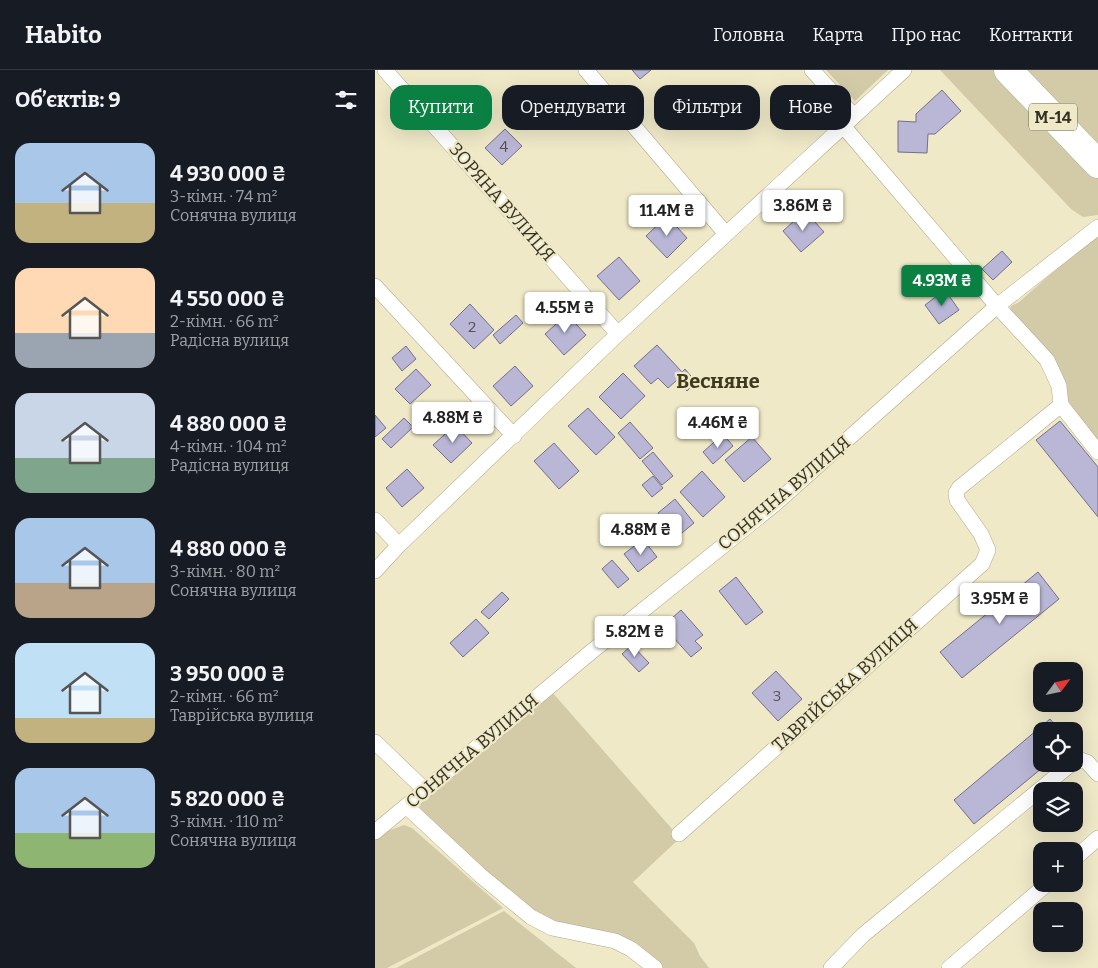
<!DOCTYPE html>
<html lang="uk">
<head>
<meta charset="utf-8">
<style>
  body { margin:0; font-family:Bitter,serif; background:#242831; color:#f1f3f6; height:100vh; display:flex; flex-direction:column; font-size:19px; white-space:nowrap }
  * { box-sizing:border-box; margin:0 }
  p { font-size:16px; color:#9ea1a6 }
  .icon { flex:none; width:28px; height:28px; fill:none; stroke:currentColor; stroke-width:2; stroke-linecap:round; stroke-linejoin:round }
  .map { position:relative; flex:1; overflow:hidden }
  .side { display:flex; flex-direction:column; background:#171b24; width:375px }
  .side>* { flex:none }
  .banner { position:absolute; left:15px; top:15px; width:475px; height:45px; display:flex; gap:10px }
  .needle { width:32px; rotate:57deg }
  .tools { position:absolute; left:658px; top:592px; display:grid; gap:10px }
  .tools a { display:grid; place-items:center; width:50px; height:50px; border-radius:10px; background:#171b24; box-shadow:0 5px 20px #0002; font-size:25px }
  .price { position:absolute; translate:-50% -42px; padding:0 11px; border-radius:5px; background:#fff; color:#222; font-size:16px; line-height:32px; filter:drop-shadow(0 1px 2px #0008) }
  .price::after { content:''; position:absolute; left:50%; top:30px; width:15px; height:11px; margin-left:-8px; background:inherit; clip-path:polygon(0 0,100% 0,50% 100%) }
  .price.current { background:#0b8043; color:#fff }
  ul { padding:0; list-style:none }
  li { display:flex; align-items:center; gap:15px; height:125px; padding:0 15px }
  li span { display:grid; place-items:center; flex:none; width:140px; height:100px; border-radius:15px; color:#555 }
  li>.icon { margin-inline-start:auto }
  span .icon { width:60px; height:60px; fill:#fffc; stroke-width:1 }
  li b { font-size:21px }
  h2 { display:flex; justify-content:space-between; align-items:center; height:60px; padding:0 15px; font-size:21px }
  .pill { padding:0 18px; border-radius:15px; background:#171b24; box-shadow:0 5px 20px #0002; font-size:18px; line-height:45px }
  .pill.current { background:#0b8043; color:#fff }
  header { display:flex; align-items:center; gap:30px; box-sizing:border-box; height:70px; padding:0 25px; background:#171b24; border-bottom:1px solid #363941 }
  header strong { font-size:24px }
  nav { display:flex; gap:28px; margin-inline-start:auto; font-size:18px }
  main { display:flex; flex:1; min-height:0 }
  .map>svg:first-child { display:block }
  .green { fill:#d3cba8 }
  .building { fill:#bab7d6; stroke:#726f8c }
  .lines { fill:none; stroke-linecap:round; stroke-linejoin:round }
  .street-casing { stroke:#afa98a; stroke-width:16 }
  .highway-casing { stroke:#afa98a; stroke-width:29 }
  .street { stroke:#fff; stroke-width:15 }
  .highway { stroke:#fff; stroke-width:28 }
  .labels { text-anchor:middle; stroke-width:4.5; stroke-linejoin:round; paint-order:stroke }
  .number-label { font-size:15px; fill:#565250 }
  .shield { fill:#efe9c8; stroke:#6c6855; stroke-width:1 }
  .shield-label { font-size:16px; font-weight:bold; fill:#343124 }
  .street-label { font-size:18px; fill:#343124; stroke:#efe9c8 }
  .quarter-label { font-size:20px; font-weight:bold; fill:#3f391e; stroke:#efe9c8 }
</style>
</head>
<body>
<header>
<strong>Habito</strong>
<nav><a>Головна</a><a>Карта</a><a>Про нас</a><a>Контакти</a></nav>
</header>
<main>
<section class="side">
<h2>Об’єктів: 9<svg class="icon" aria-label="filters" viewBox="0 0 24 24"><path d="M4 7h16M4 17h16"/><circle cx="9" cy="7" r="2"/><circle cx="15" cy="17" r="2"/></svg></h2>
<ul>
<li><span style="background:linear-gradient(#a9c7e8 60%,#c2b280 0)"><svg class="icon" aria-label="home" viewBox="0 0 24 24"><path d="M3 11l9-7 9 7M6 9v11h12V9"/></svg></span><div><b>4 930 000 ₴</b><p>3-кімн. · 74 m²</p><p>Сонячна вулиця</p></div></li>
<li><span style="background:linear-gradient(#ffd9b3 65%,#9aa5b1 0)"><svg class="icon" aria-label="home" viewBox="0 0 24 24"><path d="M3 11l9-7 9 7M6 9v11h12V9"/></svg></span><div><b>4 550 000 ₴</b><p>2-кімн. · 66 m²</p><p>Радісна вулиця</p></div></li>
<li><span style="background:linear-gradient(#c9d6e8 65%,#7fa58c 0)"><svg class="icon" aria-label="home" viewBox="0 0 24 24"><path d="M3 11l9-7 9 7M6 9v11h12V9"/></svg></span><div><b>4 880 000 ₴</b><p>4-кімн. · 104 m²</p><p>Радісна вулиця</p></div></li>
<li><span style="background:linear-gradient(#a9c7e8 65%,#b9a48a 0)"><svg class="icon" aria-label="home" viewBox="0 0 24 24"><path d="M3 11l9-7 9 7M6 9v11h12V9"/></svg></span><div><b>4 880 000 ₴</b><p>3-кімн. · 80 m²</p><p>Сонячна вулиця</p></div></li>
<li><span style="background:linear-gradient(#bfe0f5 75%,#c2b280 0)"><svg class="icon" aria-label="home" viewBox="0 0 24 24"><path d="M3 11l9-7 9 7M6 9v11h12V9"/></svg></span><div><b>3 950 000 ₴</b><p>2-кімн. · 66 m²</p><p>Таврійська вулиця</p></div></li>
<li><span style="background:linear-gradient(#a9c7e8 65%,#8fb573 0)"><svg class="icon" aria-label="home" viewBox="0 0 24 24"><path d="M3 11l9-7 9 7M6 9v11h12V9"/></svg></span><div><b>5 820 000 ₴</b><p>3-кімн. · 110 m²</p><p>Сонячна вулиця</p></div></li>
</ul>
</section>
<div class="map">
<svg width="723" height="898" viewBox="0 0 723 898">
  <rect width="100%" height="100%" fill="#efe9c8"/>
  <path class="green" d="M451 0H513L480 31Z
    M565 0H618L723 108V145L708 147 696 139Z
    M652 0H723V73L654 2Z
    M723 165V381L635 240 636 236 644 232 718 167Z
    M177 622 305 768 258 812 319 873 325 886 334 898H280L255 875 167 852 43 740 48 730Z
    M29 755 37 758 128 838 12 898H0V769L10 762Z
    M129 841 201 898H21Z"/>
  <path class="building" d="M257 0H276L265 9Z
    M567 20 586 41 560 64H553L552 83 523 82V51L541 52V44Z
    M130 59 147 76 127 95 110 78Z
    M430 141 449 162 426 182 408 161Z
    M292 146 312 168 292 188 271 166Z
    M627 181 637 192 618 210 607 199Z
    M244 187 265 211 244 230 222 206Z
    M570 220 584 240 564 254 550 235Z
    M95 234 119 260 99 279 75 254Z
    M192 244 211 265 189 285 170 264Z
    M141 245 148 253 125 274 118 265Z
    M282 275 307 302 310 299 321 312 312 321 302 310 293 318 283 308 276 314 259 296Z
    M31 276 41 289 27 301 17 288Z
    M140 296 158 316 136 336 118 316Z
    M41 299 56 315 35 334 20 319Z
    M248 303 270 326 246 349 224 327Z
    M213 338 240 367 221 385 193 356Z
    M0 345 11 358 0 367Z
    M29 348 38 357 16 378 7 369Z
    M685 351 723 397V447L661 370Z
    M255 352 278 378 265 389 243 363Z
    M80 355 97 373 76 393 58 375Z
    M348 364 358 376 338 394 328 382Z
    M377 367 396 389 369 412 350 390Z
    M179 373 204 401 184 419 159 391Z
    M278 382 298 406 287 415 267 391Z
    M32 399 49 418 27 437 11 418Z
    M327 401 350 427 328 447 305 422Z
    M278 406 288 418 277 427 267 415Z
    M300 429 319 453 302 467 283 443Z
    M268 469 282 487 263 502 249 484Z
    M237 490 254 509 243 518 227 499Z
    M663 502 684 529 587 608 565 582Z
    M361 507 388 542 371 555 344 521Z
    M127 522 134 529 114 549 106 542Z
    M306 540 328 565 320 571 327 578 316 587 288 556Z
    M101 549 114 563 88 587 75 573Z
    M257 575 274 593 264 602 247 584Z
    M401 601 427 629 403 651 377 623Z
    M675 649 685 661H666V694H672L599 754 579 730Z"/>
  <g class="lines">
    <g class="street-casing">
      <path id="street" d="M10 0 243 264
        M211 0 351 164
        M437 0 479 46
        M469 57 622 236 672 290 684 316 686 335 723 382
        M0 216 139 366
        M0 450 24 475
        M0 501 24 475 243 264 529 0
        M0 672 50 720
        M699 693 706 690 712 692 723 704
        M31 736 105 805 156 847 177 858 240 871 256 879 280 898
        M0 762 216 582 400 434 622 236 723 157
        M304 764 607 494 613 480 606 464 582 430 581 423 584 418 686 335
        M699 789 723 768
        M456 898 488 865 696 694
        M574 898 672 814"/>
    </g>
    <g class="highway-casing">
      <path id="highway" d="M633 0 723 94"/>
    </g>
    <use href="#street" class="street"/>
    <use href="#highway" class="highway"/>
  </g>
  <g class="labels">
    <g class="number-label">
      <text x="129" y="82">4</text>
      <text x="97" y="262">2</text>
      <text x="402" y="631">3</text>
    </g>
    <rect class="shield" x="654" y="33.5" width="48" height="27" rx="4"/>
    <g class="shield-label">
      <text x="678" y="53">М-14</text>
    </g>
    <g class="street-label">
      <text transform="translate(127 132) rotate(49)" y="6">ЗОРЯНА ВУЛИЦЯ</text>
      <text transform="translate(409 423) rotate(-40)" y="6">СОНЯЧНА ВУЛИЦЯ</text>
      <text transform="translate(470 615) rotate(-42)" y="6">ТАВРІЙСЬКА ВУЛИЦЯ</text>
      <text transform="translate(97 681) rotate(-40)" y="6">СОНЯЧНА ВУЛИЦЯ</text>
    </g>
    <g class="quarter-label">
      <text x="343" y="318">Весняне</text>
    </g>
  </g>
</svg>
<div class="tools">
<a><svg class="needle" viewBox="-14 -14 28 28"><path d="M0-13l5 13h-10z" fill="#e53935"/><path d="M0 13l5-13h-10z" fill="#9ea1a6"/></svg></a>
<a><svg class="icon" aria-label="locate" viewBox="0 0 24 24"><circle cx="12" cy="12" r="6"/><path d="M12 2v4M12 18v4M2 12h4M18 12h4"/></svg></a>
<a><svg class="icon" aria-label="layers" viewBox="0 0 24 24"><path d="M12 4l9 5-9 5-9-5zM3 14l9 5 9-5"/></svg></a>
<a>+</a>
<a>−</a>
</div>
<b class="price" style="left:428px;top:162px">3.86M ₴</b>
<b class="price" style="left:292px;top:167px">11.4M ₴</b>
<b class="price current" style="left:567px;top:237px">4.93M ₴</b>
<b class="price" style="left:190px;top:264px">4.55M ₴</b>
<b class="price" style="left:78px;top:374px">4.88M ₴</b>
<b class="price" style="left:343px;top:379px">4.46M ₴</b>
<b class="price" style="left:266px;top:486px">4.88M ₴</b>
<b class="price" style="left:625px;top:555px">3.95M ₴</b>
<b class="price" style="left:260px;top:588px">5.82M ₴</b>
<div class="banner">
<a class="pill current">Купити</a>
<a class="pill">Орендувати</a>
<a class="pill">Фільтри</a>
<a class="pill">Нове</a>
</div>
</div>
</main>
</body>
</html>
